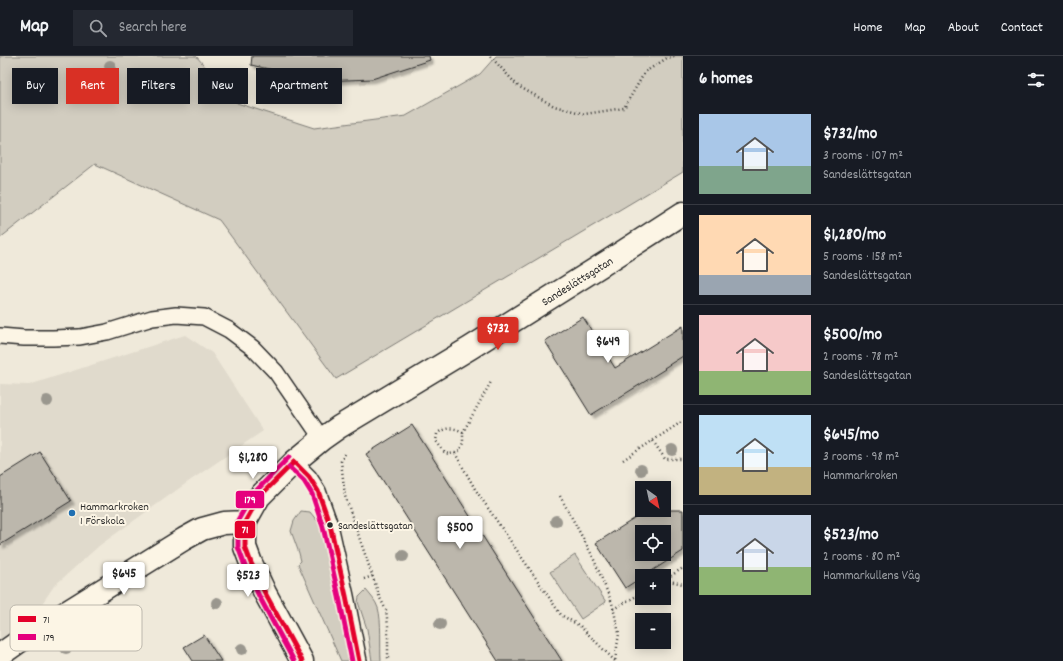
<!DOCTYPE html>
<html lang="en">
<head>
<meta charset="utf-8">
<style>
  body { margin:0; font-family:Dekko,sans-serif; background:#242831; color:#f1f3f6; height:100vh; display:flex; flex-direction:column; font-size:15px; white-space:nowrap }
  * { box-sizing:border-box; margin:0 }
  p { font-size:13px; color:#9ea1a6 }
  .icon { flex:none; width:22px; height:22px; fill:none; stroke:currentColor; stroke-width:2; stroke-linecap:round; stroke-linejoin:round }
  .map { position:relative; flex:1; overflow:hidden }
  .panel { display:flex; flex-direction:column; background:#171b24; width:380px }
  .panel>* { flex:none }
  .top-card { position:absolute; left:12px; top:12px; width:380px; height:36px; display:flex; gap:8px }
  .needle { width:26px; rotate:147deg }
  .controls { position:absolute; left:635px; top:425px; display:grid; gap:8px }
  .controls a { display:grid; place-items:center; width:36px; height:36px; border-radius:0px; background:#171b24; box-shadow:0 2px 10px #0003; font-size:20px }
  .price { position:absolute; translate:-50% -34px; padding:0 9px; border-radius:4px; background:#fff; color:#222; font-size:13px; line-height:26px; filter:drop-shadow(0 1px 2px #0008) }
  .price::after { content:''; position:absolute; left:50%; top:24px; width:12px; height:9px; margin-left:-6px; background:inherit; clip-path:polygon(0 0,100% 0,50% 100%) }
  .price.on { background:#d93025; color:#fff }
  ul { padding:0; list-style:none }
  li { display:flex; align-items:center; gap:12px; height:100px; padding:0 16px }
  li+li { border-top:1px solid #363941 }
  li span { display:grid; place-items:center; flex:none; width:112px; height:80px; border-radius:0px; color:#555 }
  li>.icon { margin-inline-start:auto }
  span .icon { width:48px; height:48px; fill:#fffc; stroke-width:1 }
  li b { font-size:17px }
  h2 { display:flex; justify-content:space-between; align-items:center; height:48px; padding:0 16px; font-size:17px }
  .tag { padding:0 14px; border-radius:0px; background:#171b24; box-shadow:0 2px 10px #0003; font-size:14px; line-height:36px }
  .tag.on { background:#d93025; color:#fff }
  header { display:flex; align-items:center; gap:24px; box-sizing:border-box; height:56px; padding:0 20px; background:#171b24; border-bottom:1px solid #363941 }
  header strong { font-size:19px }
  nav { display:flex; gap:22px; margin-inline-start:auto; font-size:14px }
  .search { width:280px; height:36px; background:#242831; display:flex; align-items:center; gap:10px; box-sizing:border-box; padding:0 14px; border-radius:0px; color:#9ea1a6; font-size:15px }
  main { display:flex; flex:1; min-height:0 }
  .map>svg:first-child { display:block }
  .built { fill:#e0dacc }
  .green { fill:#d2cdc0; stroke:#7e7c76 }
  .building { fill:#bcb7ac; stroke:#2b2b2b; fill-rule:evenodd; filter:url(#shadow) }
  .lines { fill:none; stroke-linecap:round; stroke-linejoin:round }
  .service-casing { stroke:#2b2b2b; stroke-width:18 }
  .minor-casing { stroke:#2b2b2b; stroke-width:25 }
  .tertiary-casing { stroke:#2b2b2b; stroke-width:25 }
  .path { stroke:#2b2b2b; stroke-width:2.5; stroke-dasharray:1 3; stroke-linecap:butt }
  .service { stroke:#fcf5e5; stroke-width:15 }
  .minor { stroke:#fcf5e5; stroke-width:22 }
  .tertiary { stroke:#fcf5e5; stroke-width:22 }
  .bus-1-casing { stroke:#fcf5e5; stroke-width:8 }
  .bus-2-casing { stroke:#fcf5e5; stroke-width:8 }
  .bus-1 { stroke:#e4002b; stroke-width:5 }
  .bus-2 { stroke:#e5007d; stroke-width:5 }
  .tree { fill:#9a978e }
  .poi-dot { fill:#1f6fb2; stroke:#fcf5e5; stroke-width:1.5 }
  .bus-dot { fill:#2b2b2b; stroke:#fcf5e5; stroke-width:1.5 }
  .labels { text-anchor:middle; stroke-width:4; stroke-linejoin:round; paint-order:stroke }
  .bus-label { font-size:11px; fill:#2b2b2b; stroke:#fcf5e5; text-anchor:start }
  .street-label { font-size:12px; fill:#2b2b2b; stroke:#fcf5e5 }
  .poi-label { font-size:12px; fill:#2b2b2b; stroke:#fcf5e5; text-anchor:start }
  .key { fill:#fcf5e5; stroke:#bdb8ad; stroke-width:1 }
  .key-label { font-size:11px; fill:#2b2b2b }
  .line-badge { stroke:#fcf5e5; stroke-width:1.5 }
  .badge-label { font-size:11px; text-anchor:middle; font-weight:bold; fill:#fff }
</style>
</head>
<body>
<header>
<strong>Map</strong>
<div class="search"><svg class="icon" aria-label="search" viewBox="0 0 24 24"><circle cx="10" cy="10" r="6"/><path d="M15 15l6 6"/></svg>Search here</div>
<nav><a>Home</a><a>Map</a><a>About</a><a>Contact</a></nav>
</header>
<main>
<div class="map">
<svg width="683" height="605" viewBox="0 0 683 605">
  <defs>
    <filter id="shadow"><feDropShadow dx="3.5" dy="3.5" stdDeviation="1" flood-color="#0004"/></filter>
  </defs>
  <rect width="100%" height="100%" fill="#efe9da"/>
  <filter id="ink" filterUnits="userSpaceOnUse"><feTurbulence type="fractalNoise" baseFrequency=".025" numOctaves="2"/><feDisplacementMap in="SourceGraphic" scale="8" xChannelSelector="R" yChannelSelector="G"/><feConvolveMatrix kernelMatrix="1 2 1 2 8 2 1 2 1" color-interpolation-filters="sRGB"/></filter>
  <g filter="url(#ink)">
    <path class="built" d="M185 279 212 297 263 375 188 426 100 489 54 530 35 558 0 584V328L29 329Z"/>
    <path class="green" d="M0 0H196L237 47 314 72 406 60 480 18 496 0H683V116L336 323 219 164 95 108 0 182Z
      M301 455 310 456 318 466 323 483 333 508 352 605H341L298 508 301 505 299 497 291 475 294 465Z
      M575 499 606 546 581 563 550 516Z
      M366 534C370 539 376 545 378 552 382 565 380 590 381 605H372L367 573 358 546 359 541Z"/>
    <path class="building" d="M252 0H429L430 4 372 23 322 25 251 9Z
      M583 261 615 312 683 270V300L664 312 665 313 591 359 545 285Z
      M412 369 562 605H498L366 398Z
      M40 396 71 445 0 489V421Z
      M648 454H683V495L644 520H642V521L625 532 596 487ZM642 476H664V498H642Z
      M204 579 221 605H193L184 591Z"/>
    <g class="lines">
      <g class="service-casing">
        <path id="service" d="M0 280 24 282H53L80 281 107 276 152 262 176 259 204 261 229 274 253 292 276 316 322 383
          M294 406 309 421 318 435 330 469 346 540 359 605"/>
      </g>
      <g class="minor-casing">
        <path id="minor" d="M0 599 17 587 184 483 202 473 224 467 245 466 259 441 294 406 322 383 339 371 470 292 610 204 683 157"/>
      </g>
      <g class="tertiary-casing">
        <path id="tertiary" d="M245 466V491L251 507 265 537 302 605"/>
      </g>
      <path class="path" d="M490 0 518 30 554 50 585 58 624 52 645 16 667 2 676 0
        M463 376C454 371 444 371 437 378L436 385 445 397 449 398 455 397 459 395 463 387V376L491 326
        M653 385 665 403H683
        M455 397 475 433 561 559 580 570 615 605
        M345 398 341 405 345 440 380 542 386 554 388 570V605
        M623 404 683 365
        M560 440 592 499 612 547 619 577 615 605
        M364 523 373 520
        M664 524 683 512
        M665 524 683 528
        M613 553 642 537"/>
      <use href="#service" class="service"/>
      <use href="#minor" class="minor"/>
      <use href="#tertiary" class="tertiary"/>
      <g class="bus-1-casing">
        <path id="bus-1" d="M294 406 259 441 245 466V491L251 507 265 537 302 605
          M294 406 309 421 318 435 330 469 346 540 359 605"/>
      </g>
      <g class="bus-2-casing">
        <path id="bus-2" d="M289 401 253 438 238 464V491L245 510 259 540 294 605
          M289 411 304 425 312 438 323 471 339 541 352 605"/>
      </g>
      <use href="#bus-1" class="bus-1"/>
      <use href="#bus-2" class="bus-2"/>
    </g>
    <g class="tree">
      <circle cx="110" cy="10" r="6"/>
      <circle cx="91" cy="38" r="6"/>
      <circle cx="47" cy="345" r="6"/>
      <circle cx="672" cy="394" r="6"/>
      <circle cx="641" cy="414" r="6"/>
      <circle cx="556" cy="465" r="6"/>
      <circle cx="403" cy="500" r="6"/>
      <circle cx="217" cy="547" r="6"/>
      <circle cx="440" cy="568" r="6"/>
      <circle cx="66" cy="592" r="6"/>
      <circle cx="242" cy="593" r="6"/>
    </g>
  </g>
  <circle class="poi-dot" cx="72" cy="457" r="4"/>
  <circle class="bus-dot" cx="330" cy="469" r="3.5"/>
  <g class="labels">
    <g class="bus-label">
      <text x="338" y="473">Sandeslättsgatan</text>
    </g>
    <g class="street-label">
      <text transform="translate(577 225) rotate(-32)" y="4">Sandeslättsgatan</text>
    </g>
    <g class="poi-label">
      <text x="80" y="454">Hammarkroken<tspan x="80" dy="14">1 Förskola</tspan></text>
    </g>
  </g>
  <rect x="10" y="549" width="132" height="46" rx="6" class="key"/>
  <rect x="18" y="560" width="18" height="6" fill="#e4002b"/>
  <rect x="18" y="578" width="18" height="6" fill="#e5007d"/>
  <g class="key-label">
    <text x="43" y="567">71</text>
    <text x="43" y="585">179</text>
  </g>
  <g class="line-badge">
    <rect x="235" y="434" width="30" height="19" rx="4" fill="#e5007d"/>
    <rect x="234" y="464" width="22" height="19" rx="4" fill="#e4002b"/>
  </g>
  <g class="badge-label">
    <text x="250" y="447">179</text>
    <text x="245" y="477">71</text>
  </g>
</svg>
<div class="controls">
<a><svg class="needle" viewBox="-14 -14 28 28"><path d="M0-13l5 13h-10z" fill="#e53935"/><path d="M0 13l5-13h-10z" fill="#9ea1a6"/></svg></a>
<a><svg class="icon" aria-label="locate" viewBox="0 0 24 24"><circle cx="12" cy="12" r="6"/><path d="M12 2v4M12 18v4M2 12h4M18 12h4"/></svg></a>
<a>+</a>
<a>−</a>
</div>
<b class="price on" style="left:498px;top:295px">$732</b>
<b class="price" style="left:608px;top:308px">$649</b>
<b class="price" style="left:253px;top:424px">$1,280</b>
<b class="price" style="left:460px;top:494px">$500</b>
<b class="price" style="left:124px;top:540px">$645</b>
<b class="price" style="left:248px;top:542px">$523</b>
<div class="top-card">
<a class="tag">Buy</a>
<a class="tag on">Rent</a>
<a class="tag">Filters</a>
<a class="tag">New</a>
<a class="tag">Apartment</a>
</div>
</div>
<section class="panel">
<h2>6 homes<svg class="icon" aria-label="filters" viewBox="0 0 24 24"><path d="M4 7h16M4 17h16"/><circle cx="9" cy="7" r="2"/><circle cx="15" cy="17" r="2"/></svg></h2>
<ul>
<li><span style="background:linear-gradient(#a9c7e8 65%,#7fa58c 0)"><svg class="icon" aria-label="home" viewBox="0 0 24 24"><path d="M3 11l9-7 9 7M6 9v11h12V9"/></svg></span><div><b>$732/mo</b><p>3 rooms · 107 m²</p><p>Sandeslättsgatan</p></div></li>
<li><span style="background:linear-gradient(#ffd9b3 75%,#9aa5b1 0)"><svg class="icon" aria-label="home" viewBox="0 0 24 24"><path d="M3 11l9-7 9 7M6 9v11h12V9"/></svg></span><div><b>$1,280/mo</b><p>5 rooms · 158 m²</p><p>Sandeslättsgatan</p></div></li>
<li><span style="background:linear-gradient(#f6c9c9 70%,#8fb573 0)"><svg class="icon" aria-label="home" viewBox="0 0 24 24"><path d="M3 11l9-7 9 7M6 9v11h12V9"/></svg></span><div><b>$500/mo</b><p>2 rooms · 78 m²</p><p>Sandeslättsgatan</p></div></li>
<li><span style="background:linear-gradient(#bfe0f5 65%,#c2b280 0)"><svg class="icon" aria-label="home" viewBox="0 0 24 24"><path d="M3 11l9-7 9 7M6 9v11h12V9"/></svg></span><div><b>$645/mo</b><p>3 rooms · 98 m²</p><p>Hammarkroken</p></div></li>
<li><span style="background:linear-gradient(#c9d6e8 65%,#8fb573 0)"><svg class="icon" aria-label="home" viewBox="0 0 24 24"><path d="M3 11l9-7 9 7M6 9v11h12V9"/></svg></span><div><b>$523/mo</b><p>2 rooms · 80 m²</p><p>Hammarkullens Väg</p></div></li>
</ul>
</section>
</main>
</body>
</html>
